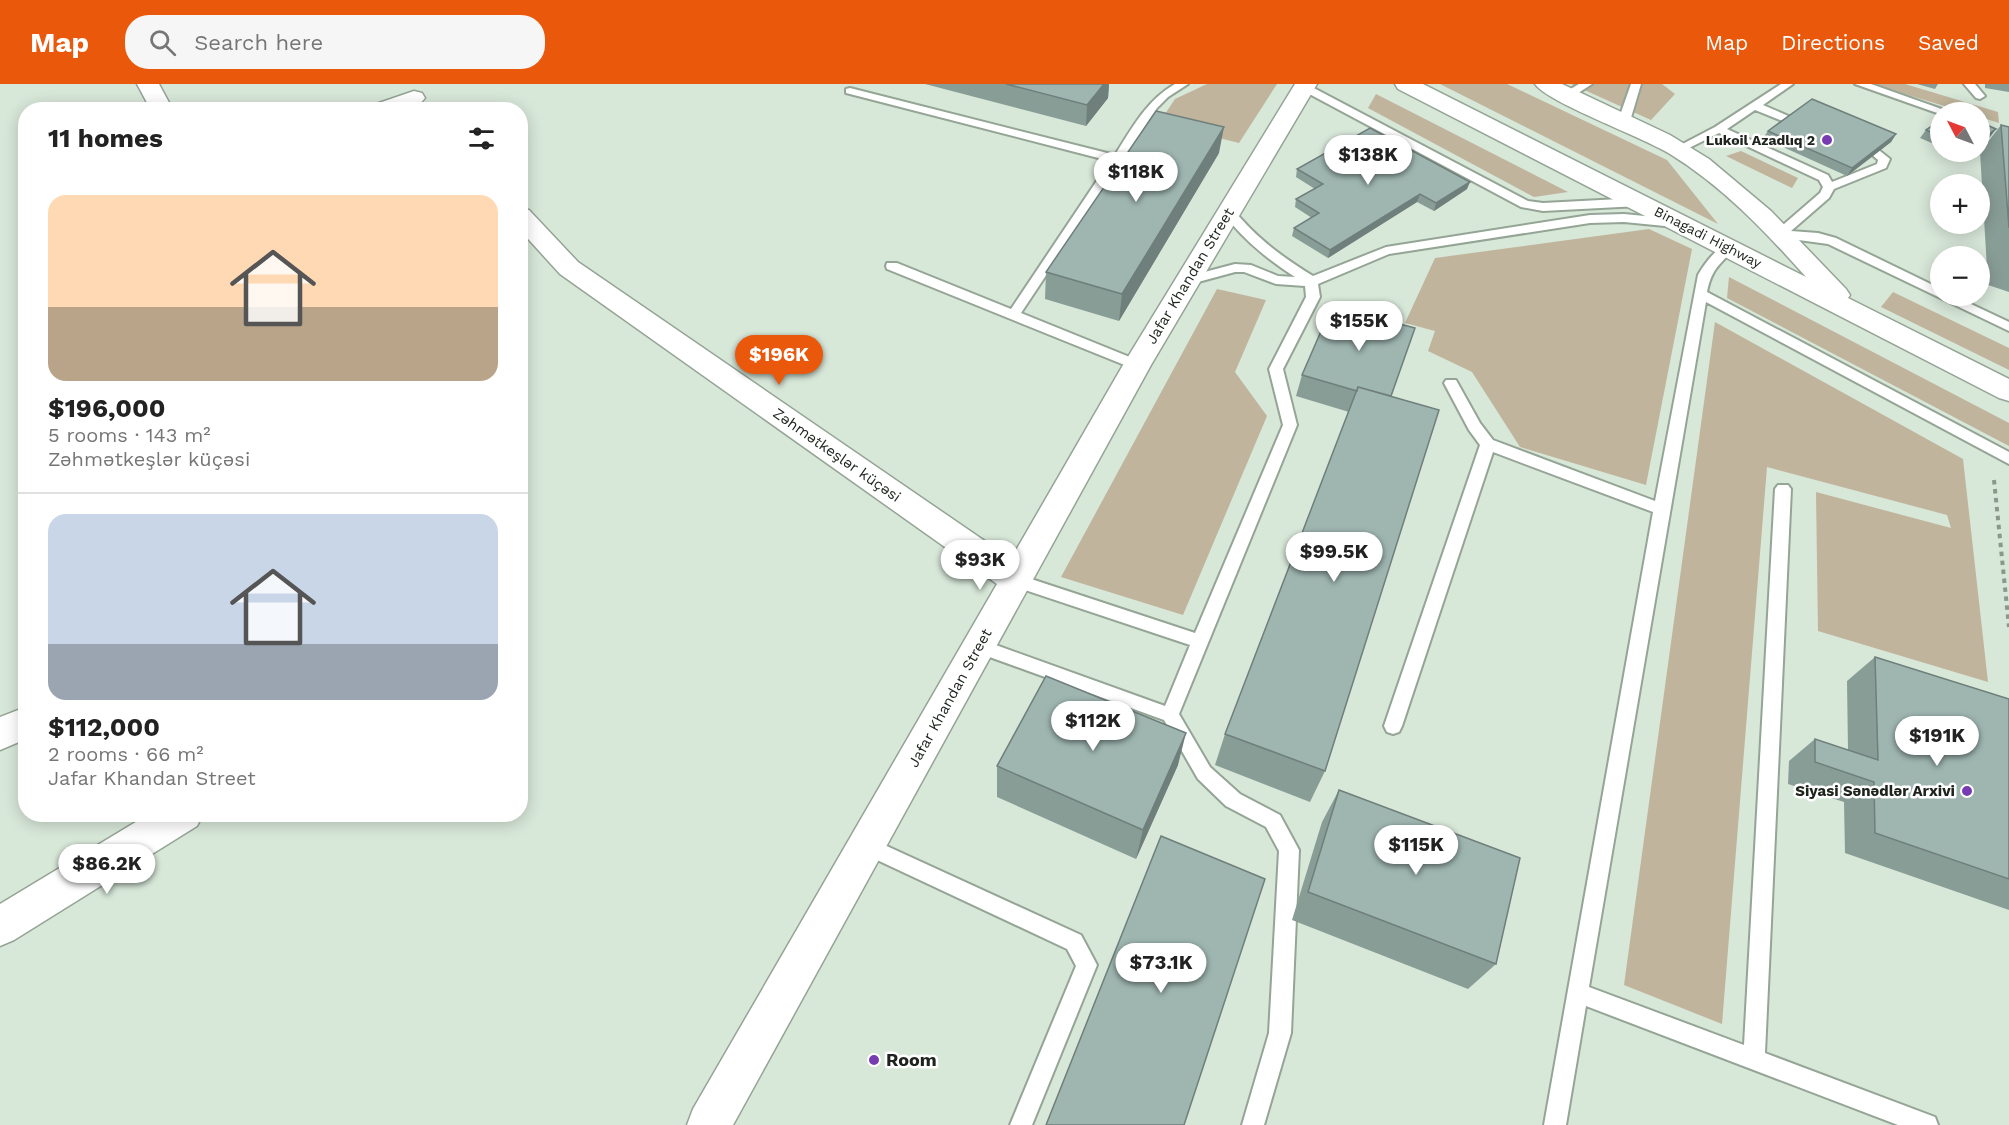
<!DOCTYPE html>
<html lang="en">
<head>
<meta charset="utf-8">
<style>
  body { margin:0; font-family:"Work Sans",sans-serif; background:#f6f6f6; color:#222; height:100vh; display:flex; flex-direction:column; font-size:22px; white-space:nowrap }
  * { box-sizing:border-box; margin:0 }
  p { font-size:20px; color:#767676 }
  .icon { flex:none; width:33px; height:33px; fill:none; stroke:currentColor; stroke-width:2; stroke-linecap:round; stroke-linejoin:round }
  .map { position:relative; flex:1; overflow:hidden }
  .panel { position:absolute; left:18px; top:18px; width:510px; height:720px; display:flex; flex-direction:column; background:#fff; border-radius:24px; box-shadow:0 3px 15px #0003 }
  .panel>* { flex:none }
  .needle { width:39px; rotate:311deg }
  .buttons { position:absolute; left:1930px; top:18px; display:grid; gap:12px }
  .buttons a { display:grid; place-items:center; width:60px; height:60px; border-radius:50%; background:#fff; box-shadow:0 3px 15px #0003; font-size:30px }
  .price { position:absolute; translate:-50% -51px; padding:0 14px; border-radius:21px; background:#fff; color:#222; font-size:20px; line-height:39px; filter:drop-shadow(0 2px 3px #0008) }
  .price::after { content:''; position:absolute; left:50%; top:36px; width:18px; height:14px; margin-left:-9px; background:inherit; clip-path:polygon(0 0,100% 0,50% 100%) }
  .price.selected { background:#ea580c; color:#fff }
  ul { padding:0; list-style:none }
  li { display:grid; align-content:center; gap:12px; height:318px; padding:0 30px }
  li+li { border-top:2px solid #e0e0e0 }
  li span { display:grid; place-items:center; height:186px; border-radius:18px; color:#555 }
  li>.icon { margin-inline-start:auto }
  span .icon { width:108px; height:108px; fill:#fffc; stroke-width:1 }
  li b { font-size:26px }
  h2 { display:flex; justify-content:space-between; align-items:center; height:72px; padding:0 30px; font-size:26px }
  header { display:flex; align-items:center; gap:36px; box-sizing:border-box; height:84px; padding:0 30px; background:#ea580c; color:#fff }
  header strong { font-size:28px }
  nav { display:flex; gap:33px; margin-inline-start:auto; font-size:21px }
  .search { width:420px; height:54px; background:#f6f6f6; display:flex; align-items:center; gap:15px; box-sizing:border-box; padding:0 21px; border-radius:24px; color:#767676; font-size:22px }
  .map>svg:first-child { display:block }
  .green { fill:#c0b49c }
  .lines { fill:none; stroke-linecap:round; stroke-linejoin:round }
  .service-casing { stroke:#94a495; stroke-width:4 }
  .minor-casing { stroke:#94a495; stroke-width:3 }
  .primary-casing { stroke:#94a495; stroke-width:3 }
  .path { stroke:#8b978b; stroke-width:4; stroke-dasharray:4.5 4.5; stroke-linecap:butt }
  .service { fill:#fff; fill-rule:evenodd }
  .minor { fill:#fff; fill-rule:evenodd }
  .primary { fill:#fff; fill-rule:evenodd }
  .wall { fill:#899d97 }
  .shaded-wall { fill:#6f7f7b }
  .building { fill:#9fb6b0; stroke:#6f7f7b; stroke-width:1.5 }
  .poi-dot { fill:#773cb2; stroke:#fff; stroke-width:2 }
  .labels { text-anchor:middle; stroke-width:5; stroke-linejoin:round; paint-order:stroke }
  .far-poi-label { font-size:14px; font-weight:bold; fill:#1d231d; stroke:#fff; text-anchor:end }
  .far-street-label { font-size:14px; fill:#1d231d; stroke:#fff }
  .street-label { font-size:15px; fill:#1d231d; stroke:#fff }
  .poi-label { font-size:15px; font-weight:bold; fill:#1d231d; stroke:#fff; text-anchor:end }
  .near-poi-label { font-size:18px; font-weight:bold; fill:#1d231d; stroke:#fff; text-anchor:start }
</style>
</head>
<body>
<header>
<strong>Map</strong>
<div class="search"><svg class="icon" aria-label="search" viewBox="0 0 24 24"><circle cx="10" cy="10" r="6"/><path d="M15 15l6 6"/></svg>Search here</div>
<nav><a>Map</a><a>Directions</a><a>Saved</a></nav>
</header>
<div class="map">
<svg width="2009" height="1041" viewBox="0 0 2009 1041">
  <rect width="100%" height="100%" fill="#d7e7d8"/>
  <path class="green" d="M1207 0H1277L1239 59 1159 39 1175 15Z
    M1440 0H1507L1667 76 1718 140Z
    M1571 0H1662L1675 10 1651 36Z
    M1872 0H1905L1998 28 1999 39 1980 33V28H1964Z
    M1376 10 1568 108 1534 113 1368 24Z
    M1741 67 1798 94 1792 104 1726 72Z
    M1649 145 1692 165 1646 401 1520 363 1472 288 1428 267 1435 247 1405 239 1435 174Z
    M1729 193 2009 339V362L1727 214Z
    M1217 205 1266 216 1235 288 1267 332 1183 531 1061 493Z
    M1893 208 2009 264V286L1881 223Z
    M1715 238 1963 375 1988 598 1818 547 1816 408 1951 444 1947 431 1767 383 1722 940 1624 901Z"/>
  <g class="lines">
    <g class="service-casing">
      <path id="service" d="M1175 0H1188L1168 13 1157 24 1021 229 1142 278 1144 281 1142 284H1132L887 185 886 182 887 179H897L1011 225 1110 77 846 9V5L850 4 1115 71C1132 44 1147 16 1175 0Z
        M1579 0H1592L1572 13H1564V9Z
        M1631 0H1641L1630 37 1624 40 1618 37Z
        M1781 0H1793L1763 21 1793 34V38H1785L1755 26 1727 45 1828 91 1832 98 1877 80 1878 76 1870 69 1872 67H1880L1890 75 1886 84 1834 105 1829 114 1791 147 1818 149 1836 154 1941 205V212H1954L2009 238V247L1828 160 1776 153 1774 150 1776 147 1820 109 1823 103 1819 96 1719 49 1683 67 1679 68 1673 65 1715 43Z
        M1855 0H1871L1950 28 1940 30Z
        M1964 0H1975L1985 12 1980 15 1976 14Z
        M1300 1H1308L1528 117 1543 119 1639 114 1645 118 1639 122 1543 127 1521 123 1300 5Z
        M1228 123 1232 124C1255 153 1282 173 1313 192L1386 163 1590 131 1624 130 1675 135 1681 139 1675 143 1624 138 1590 139 1389 170 1318 200 1320 213 1283 285 1297 341 1179 630 1210 683 1240 710 1280 731 1299 766 1291 949 1264 1041H1242L1269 949 1279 767 1266 743 1226 722 1198 695 1164 636 973 567 971 562 973 557 979 555 1165 622 1190 561 1010 501 1008 496 1010 491 1016 490 1195 549 1283 341 1269 285 1306 213 1305 202 1276 200 1244 188H1235L1187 201 1182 200 1181 197 1182 194 1235 180 1251 181 1278 192 1295 193C1267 175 1242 155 1222 127Z
        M1728 160 1734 164C1720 182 1712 183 1707 208L2009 368V380L1706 218 1589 903 1744 961 1775 405 1778 401H1788L1791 405 1765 969 1935 1033 1938 1041H1898L1586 922 1566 1041H1544L1653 428 1493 368 1402 642 1399 648 1393 650 1387 648 1384 642 1480 361 1469 346 1444 299 1446 296H1456L1480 339 1493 356 1655 417 1698 191C1705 179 1715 165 1728 160Z
        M867 753 1081 851 1097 881 1032 1041H1010L1076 882 1067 865 860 768 857 762 860 756Z"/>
    </g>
    <g class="minor-casing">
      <path id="minor" d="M137 0H159L173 26H151Z
        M1295 0H1317L1151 281 733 1041H687L693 1025 997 500 560 190 520 146V124L529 126 578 178 1011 475 1123 281Z
        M414 7 422 9 425 14C414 30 387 26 370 26L373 21Z
        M26 623V655L0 666V633Z
        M149 730H203L197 742 14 856 0 862V820Z"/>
    </g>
    <g class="primary-casing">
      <path id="primary" d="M1395 0H1423L1806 193C1765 147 1722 102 1670 70 1643 53 1548 19 1535 0H1562L1670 51 1709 75 1771 127 1846 205 1850 211 1848 214 2009 295V317L1999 314 1398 5Z"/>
    </g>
    <path class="path" d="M1994 396 2009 543"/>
    <use href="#service" class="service"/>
    <use href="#minor" class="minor"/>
    <use href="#primary" class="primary"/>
  </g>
  <path class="wall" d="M925 0H1109L1108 14 1086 42Z
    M1917 0H1938L1935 5Z
    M1985 0H2009V8L1985 4Z
    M1941 36V63L1920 54 1926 46Z
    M2001 41 2009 43V208L1988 201 1980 68Z
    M1768 47 1896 50 1891 58 1847 92 1763 54Z
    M1951 68H1968L1962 72Z
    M1219 69 1119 237 1045 215 1046 188Z
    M1297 85 1467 105 1434 127 1417 118 1328 174 1292 152 1294 144 1312 134 1295 123 1296 115 1315 105 1296 93Z
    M1302 291 1391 312 1325 687 1310 718 1215 681 1225 650 1349 328 1296 312Z
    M1875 573 2009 615V826L1845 769 1844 718 1788 700 1789 677 1815 655 1848 666 1847 597Z
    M1178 681 1136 775 997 713V682Z
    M1339 706 1496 880 1468 905 1292 836 1322 738Z"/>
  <path class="shaded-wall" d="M1104 0H1109L1108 14 1086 42 1087 21Z
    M1224 43 1219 69 1119 237 1122 210Z
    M1996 45 1990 53 1980 59V56Z
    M1896 50 1891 58 1847 92 1852 84Z
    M1470 98 1467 105 1434 127 1436 119Z
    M1420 110 1417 118 1328 174 1330 166Z
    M1186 649 1178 681 1136 775 1143 746Z"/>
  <path class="building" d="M1006 0H1104L1087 21Z
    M1812 15 1896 50 1852 84 1768 47Z
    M1156 27 1224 43 1122 210 1046 188Z
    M1941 36V53L1926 46Z
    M1980 38 1996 45 1980 56Z
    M2001 41 2009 43V144Z
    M1370 44 1470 98 1436 119 1420 110 1330 166 1294 144 1319 129 1296 115 1323 100 1297 85Z
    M1332 222 1415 244 1391 312 1358 303 1357 307 1302 291Z
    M1358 303 1439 326 1325 687 1225 650Z
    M1875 573 2009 615V795L1875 749 1874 698 1815 678V655L1878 676Z
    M1046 592 1186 649 1143 746 997 682Z
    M1339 706 1520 774 1496 880 1308 808Z
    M1161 752 1265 795 1184 1041H1046Z"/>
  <g class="poi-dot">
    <circle cx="1827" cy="56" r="6"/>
    <circle cx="1967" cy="707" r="6"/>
    <circle cx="874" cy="976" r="6"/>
  </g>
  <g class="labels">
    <g class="far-poi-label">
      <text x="1815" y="61">Lukoil Azadlıq 2</text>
    </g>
    <g class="far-street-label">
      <text transform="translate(1708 153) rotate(27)" y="5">Binagadi Highway</text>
    </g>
    <g class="street-label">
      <text transform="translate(1190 192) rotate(-59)" y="5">Jafar Khandan Street</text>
      <text transform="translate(837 371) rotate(35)" y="5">Zəhmətkeşlər küçəsi</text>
      <text transform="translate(950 614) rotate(-61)" y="5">Jafar Khandan Street</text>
    </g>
    <g class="poi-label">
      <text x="1955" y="712">Siyasi Sənədlər Arxivi</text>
    </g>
    <g class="near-poi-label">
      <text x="886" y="982">Room</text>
    </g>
  </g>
</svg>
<div class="buttons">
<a><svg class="needle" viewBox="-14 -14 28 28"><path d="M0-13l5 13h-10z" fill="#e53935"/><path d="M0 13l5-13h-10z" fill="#767676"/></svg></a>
<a>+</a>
<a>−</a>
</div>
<b class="price" style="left:1368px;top:102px">$138K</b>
<b class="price" style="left:1136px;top:119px">$118K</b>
<b class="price" style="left:1359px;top:268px">$155K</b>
<b class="price selected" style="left:779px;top:302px">$196K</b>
<b class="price" style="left:1334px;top:499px">$99.5K</b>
<b class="price" style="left:980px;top:507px">$93K</b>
<b class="price" style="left:1093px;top:668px">$112K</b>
<b class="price" style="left:1937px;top:683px">$191K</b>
<b class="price" style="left:1416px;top:792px">$115K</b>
<b class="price" style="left:107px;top:811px">$86.2K</b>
<b class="price" style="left:1161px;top:910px">$73.1K</b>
<section class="panel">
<h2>11 homes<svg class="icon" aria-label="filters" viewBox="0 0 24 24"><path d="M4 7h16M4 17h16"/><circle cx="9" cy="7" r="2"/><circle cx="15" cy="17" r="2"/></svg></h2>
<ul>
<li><span style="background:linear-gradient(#ffd9b3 60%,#b9a48a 0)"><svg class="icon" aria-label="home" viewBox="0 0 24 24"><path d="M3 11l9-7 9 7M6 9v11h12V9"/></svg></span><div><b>$196,000</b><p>5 rooms · 143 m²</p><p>Zəhmətkeşlər küçəsi</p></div></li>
<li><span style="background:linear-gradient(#c9d6e8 70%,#9aa5b1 0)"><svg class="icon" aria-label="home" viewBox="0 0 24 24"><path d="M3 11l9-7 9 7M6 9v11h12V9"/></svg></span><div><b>$112,000</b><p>2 rooms · 66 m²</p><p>Jafar Khandan Street</p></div></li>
</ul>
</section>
</div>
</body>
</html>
